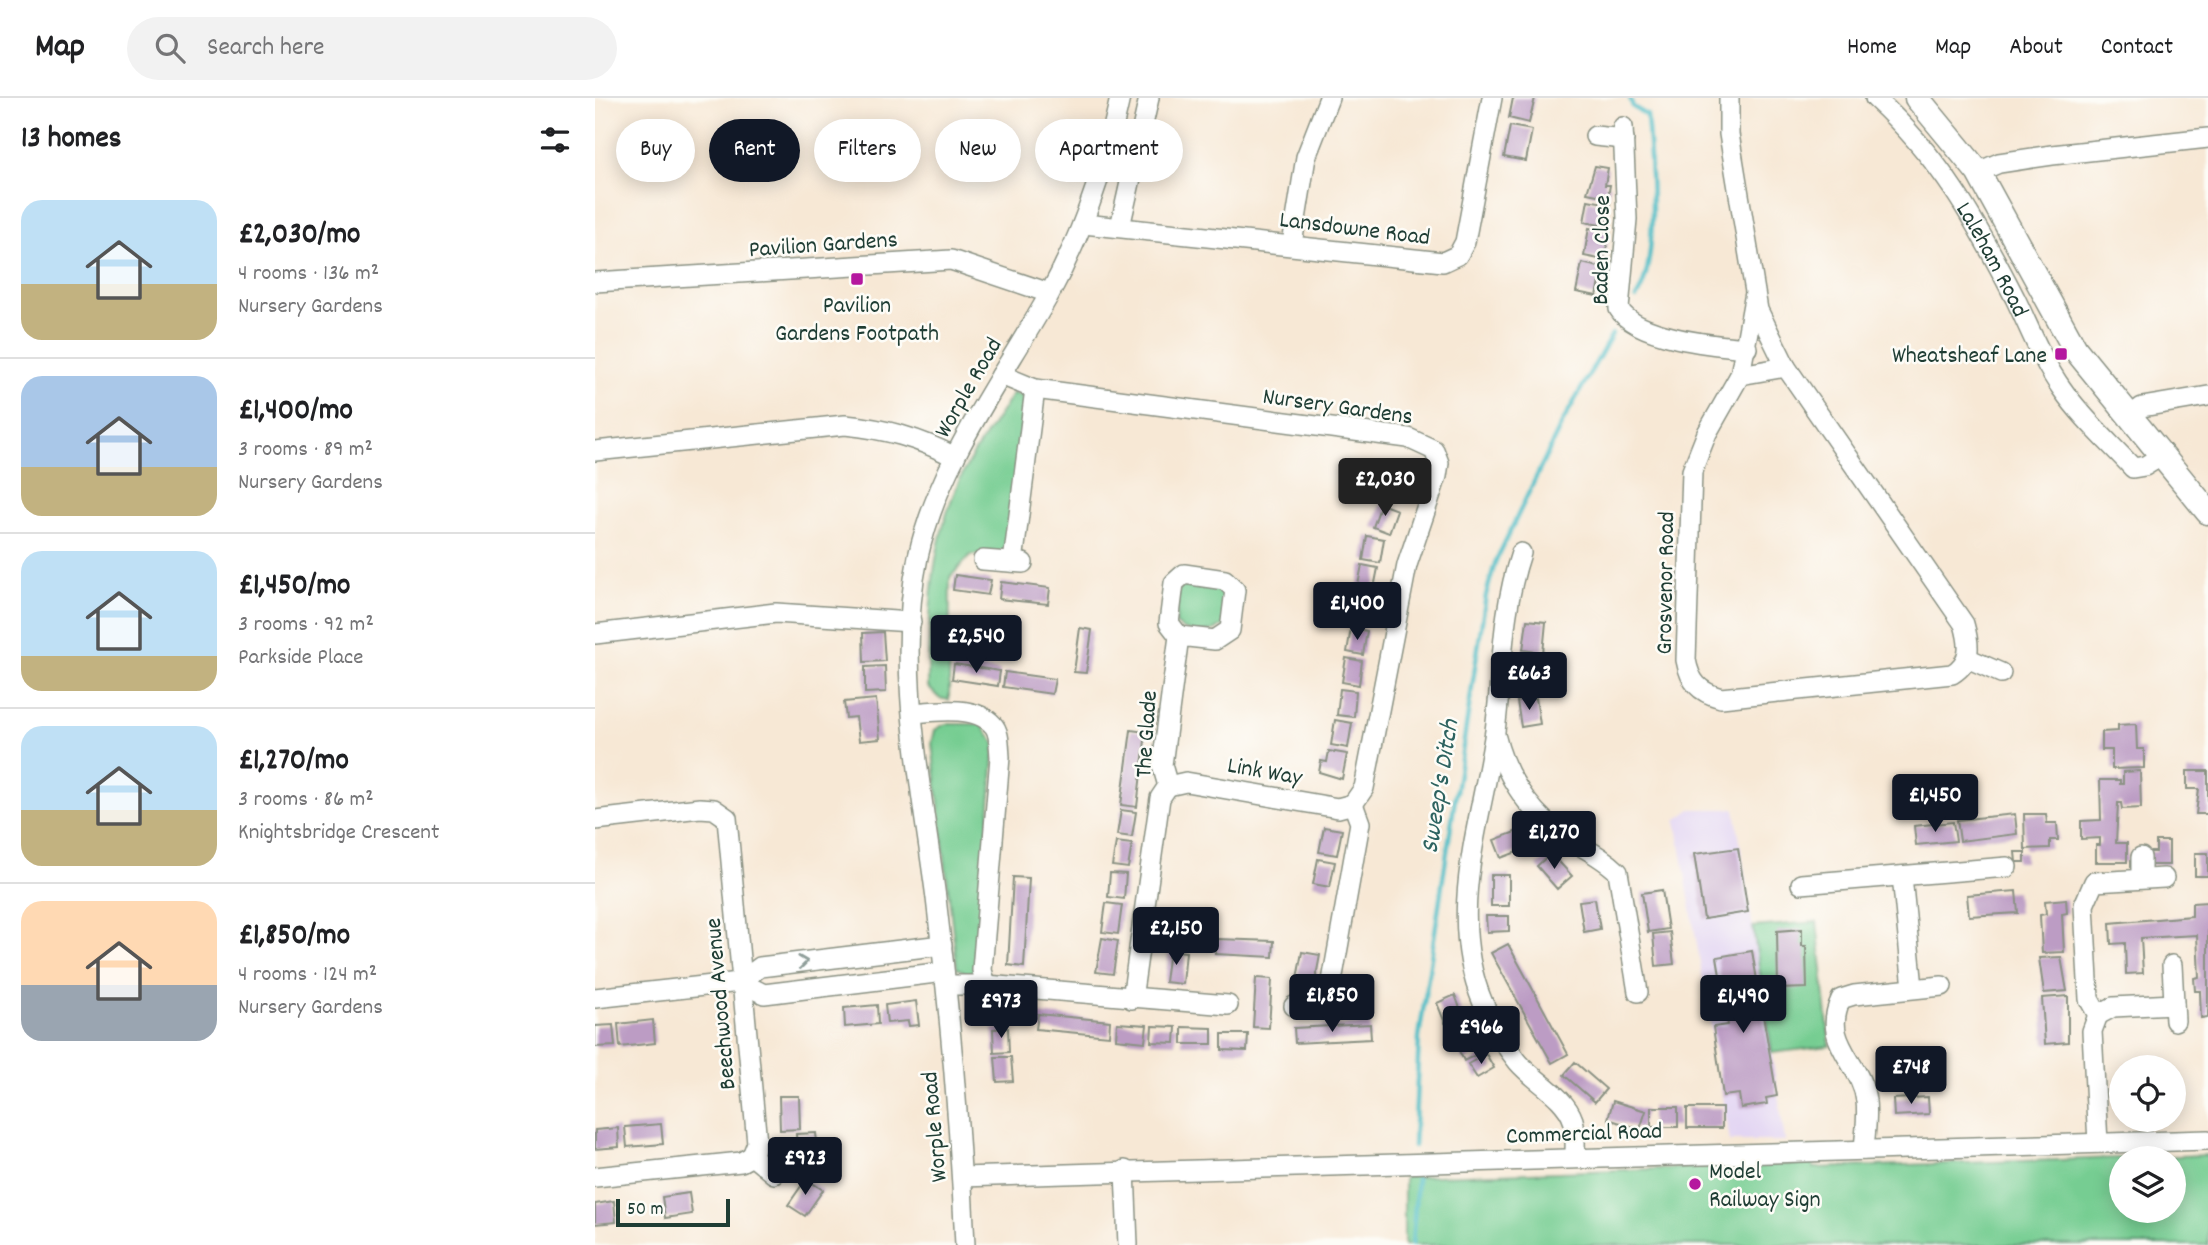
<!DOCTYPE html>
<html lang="en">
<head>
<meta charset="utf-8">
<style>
  body { margin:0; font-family:Dekko,sans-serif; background:#f2f2f2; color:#202124; height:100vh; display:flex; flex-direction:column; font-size:26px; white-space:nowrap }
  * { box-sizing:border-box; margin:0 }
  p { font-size:23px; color:#757577 }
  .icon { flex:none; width:38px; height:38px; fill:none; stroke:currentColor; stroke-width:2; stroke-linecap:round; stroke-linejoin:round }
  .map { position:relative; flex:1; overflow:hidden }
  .sheet { display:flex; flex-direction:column; background:#fff; width:595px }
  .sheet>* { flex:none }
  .guide { position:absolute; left:21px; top:21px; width:665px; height:63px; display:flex; gap:14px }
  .buttons { position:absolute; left:1514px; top:957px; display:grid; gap:14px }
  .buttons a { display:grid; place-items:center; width:77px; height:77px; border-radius:50%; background:#fff; box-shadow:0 4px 18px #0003; font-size:35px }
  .scale { position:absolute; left:21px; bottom:18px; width:114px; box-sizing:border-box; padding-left:7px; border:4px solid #1f3d34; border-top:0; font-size:19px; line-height:24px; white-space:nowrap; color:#1f3d34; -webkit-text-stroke:5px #fdfcf7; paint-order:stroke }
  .price { position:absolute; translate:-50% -60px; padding:0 16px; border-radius:7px; background:#111827; color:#fff; font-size:23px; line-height:46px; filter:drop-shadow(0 2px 4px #0008) }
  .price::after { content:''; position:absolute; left:50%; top:42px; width:21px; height:16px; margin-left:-10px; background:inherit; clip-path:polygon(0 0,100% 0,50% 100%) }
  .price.current { background:#222; color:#fff }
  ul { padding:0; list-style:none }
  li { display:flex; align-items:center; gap:21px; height:175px; padding:0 21px }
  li+li { border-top:2px solid #e0e0e0 }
  li span { display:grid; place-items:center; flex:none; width:196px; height:140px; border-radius:21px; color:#555 }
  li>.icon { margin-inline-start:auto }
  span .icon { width:84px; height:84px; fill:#fffc; stroke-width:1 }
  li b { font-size:30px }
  h2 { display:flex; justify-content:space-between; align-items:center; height:84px; padding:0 21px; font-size:30px }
  .tag { padding:0 24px; border-radius:32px; background:#fff; box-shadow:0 4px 18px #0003; font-size:24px; line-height:63px }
  .tag.current { background:#111827; color:#fff }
  header { display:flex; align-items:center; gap:42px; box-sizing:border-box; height:98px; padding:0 35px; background:#fff; border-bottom:2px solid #e0e0e0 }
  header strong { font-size:33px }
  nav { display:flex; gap:38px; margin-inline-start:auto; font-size:24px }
  .search { width:490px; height:63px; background:#f2f2f2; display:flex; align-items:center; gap:18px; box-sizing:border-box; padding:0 24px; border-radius:38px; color:#757577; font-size:26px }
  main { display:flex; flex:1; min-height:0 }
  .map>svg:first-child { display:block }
  .built { fill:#e2d4f3 }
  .green { fill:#76cd92; stroke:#4a8563; stroke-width:2; fill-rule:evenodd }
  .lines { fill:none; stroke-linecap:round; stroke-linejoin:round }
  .stream { stroke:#4fbdc6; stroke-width:4.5 }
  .building { fill:#bc9cc4 }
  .minor-casing { stroke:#8b9284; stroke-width:22 }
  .major-casing { stroke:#8b9284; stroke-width:27 }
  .minor { stroke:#fff; stroke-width:19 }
  .major { stroke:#fff; stroke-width:24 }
  .oneway { stroke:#8f9e9a }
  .poi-dot { fill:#b5179e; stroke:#fdfcf7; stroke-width:2.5 }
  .labels { text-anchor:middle; stroke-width:5; stroke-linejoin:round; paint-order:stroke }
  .street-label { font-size:24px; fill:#1f3d34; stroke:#fdfcf7 }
  .poi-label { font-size:24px; fill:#1f3d34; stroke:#fdfcf7 }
  .water-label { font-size:26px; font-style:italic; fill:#2d6360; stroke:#fdfcf7 }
</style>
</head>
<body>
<header>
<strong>Map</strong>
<div class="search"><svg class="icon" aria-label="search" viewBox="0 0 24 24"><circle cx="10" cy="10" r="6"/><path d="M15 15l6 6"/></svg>Search here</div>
<nav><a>Home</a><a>Map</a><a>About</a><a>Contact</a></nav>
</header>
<main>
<section class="sheet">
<h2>13 homes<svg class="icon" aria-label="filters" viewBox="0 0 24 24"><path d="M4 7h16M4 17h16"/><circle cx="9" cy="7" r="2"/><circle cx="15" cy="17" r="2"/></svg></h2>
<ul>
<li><span style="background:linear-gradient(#bfe0f5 60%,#c2b280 0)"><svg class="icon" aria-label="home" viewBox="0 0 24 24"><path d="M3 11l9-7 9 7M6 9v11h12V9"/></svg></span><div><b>£2,030/mo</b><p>4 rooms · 136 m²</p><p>Nursery Gardens</p></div></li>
<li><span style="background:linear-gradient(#a9c7e8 65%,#c2b280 0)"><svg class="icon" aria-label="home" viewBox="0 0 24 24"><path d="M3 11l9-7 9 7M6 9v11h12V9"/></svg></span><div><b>£1,400/mo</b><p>3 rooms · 89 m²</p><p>Nursery Gardens</p></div></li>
<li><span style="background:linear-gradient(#bfe0f5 75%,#c2b280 0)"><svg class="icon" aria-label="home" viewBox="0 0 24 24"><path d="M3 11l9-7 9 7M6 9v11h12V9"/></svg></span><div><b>£1,450/mo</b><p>3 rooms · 92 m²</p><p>Parkside Place</p></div></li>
<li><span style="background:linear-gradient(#bfe0f5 60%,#c2b280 0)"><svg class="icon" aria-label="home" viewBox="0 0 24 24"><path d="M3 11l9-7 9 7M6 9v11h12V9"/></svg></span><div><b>£1,270/mo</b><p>3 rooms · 86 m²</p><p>Knightsbridge Crescent</p></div></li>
<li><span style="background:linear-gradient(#ffd9b3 60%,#9aa5b1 0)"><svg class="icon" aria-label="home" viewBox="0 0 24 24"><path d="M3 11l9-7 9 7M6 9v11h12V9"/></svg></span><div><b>£1,850/mo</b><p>4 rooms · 124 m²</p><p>Nursery Gardens</p></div></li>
</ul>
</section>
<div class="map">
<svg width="1613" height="1147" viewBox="0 0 1613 1147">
  <rect width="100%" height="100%" fill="#fdfcf7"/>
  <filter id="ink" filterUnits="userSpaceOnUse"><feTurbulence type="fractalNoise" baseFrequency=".0143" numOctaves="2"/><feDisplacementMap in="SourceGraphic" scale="14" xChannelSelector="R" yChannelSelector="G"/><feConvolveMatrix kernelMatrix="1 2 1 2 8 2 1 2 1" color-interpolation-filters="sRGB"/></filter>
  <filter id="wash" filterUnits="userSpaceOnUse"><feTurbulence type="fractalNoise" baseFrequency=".00686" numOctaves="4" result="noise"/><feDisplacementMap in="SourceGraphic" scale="28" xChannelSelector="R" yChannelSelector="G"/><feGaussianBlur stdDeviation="1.57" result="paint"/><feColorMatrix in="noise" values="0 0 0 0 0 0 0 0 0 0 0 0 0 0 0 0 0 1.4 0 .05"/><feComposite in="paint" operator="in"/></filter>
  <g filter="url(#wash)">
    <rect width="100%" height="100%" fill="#f7e8d5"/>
    <path class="built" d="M1096 711H1140L1190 1043H1135L1081 722Z"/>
    <path class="green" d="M418 295 431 299 411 456 376 457 355 479 354 602 344 600 333 589C334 519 334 453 362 388 376 355 400 325 418 295Z
      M596 483 625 487 633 499 630 527C614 536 595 538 581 526L583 493Z
      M350 626H386L400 645 382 870 374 876 362 870 337 645 340 632Z
      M1222 824 1235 948 1177 955 1158 829Z
      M1613 1057V1147H809V1079L1211 1066H1218L1219 1070ZM1526 1060H1578V1113H1526Z"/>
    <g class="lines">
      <path class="stream" d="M1035 0 1038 9 1052 17C1055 61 1066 164 1041 200
        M819 1048 824 939 891 497 900 465 967 325 1017 236
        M817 1147 822 1081"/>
    </g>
    <g id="blocks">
      <path class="building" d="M918 0H940L934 25 914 20Z
        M915 28 937 32 931 63 909 59Z
        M1000 68 1013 70 1010 87H1015L1013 99 992 95Z
        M993 102 1015 106 1011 128 989 124Z
        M994 130 1015 134 1009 162 989 158Z
        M987 165 1008 170 1002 198 981 194Z
        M786 406 802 412 794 435 778 429Z
        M772 438 789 441 785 465 768 462Z
        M767 467 783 470 778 495 762 492Z
        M360 477 396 482 393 497 358 492Z
        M406 484 455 490 453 506 404 501Z
        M761 499 778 502 773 527 756 524Z
        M932 522 951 524 948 555 928 552Z
        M485 530 497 532 491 575 479 574Z
        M756 530 772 533 768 557 752 554Z
        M288 534 290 563 269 564 268 535Z
        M929 559 946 560 944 590 926 589Z
        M751 560 767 563 764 587 747 584Z
        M359 566 405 573 403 588 357 581Z
        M290 568 291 594 270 595V569Z
        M410 574 460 581 457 596 408 589Z
        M745 591 761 593 759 619 742 617Z
        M941 600 945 626 926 629 922 603Z
        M281 601 285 641 264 643 261 619 251 620 249 604Z
        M740 622 757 625 753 650 736 647Z
        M1541 626 1542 651H1549V670L1517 671V652H1507V634L1523 633V627Z
        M536 632 551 634 542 709 526 707Z
        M734 653 752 656 747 681 724 674 726 663 732 664Z
        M1545 673 1546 710 1527 711 1526 705H1523L1521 745H1532V764H1501V747H1505V740L1486 741V723L1506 722 1505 682H1525V686H1528V674Z
        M1592 673H1613V716H1601L1604 691H1592Z
        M526 712 541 714 537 739 522 737Z
        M1420 716 1422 736 1365 743 1362 722Z
        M1429 716H1451L1452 725H1462L1463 742H1455V750L1430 751Z
        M1358 724 1361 743 1321 747 1319 728Z
        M729 729 747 732 742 757 724 754Z
        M928 731 935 749 906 760 899 742Z
        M1561 743H1574V767H1555V754H1561Z
        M521 744 537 746 533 770 517 768Z
        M1143 750 1153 814 1109 821 1099 756Z
        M1420 754H1430V764H1421Z
        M956 755 977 778 962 791 942 768Z
        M1600 755H1613V778H1600Z
        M723 761 740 764 735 789 718 786Z
        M515 775 531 776 529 801 513 799Z
        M896 777H914V808H896Z
        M418 779 434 780 429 869 413 867Z
        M1067 792 1073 831 1053 834 1047 795Z
        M1421 793 1423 815 1374 818 1372 797Z
        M1000 801 1005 831 989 834 984 803Z
        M1471 801 1472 815 1467 816 1469 854 1447 855 1445 817 1451 816 1450 803Z
        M1613 804V919L1606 920 1605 893H1600L1599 880 1604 879 1602 837 1546 840 1548 875 1531 876 1530 845 1516 846 1515 825 1597 818V805Z
        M511 805 527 807 523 836 507 834Z
        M891 818H914V833L892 834Z
        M1207 831V848H1211L1212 890 1183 891 1182 833Z
        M1075 834 1079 866 1061 868 1058 836Z
        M507 840 523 843 518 876 501 874Z
        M621 841 679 843 678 859 620 856Z
        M913 846 973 956 957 965 896 855Z
        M574 852 591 854 588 886 570 884Z
        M1157 853 1182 998 1171 1000 1172 1006 1146 1010 1144 996 1128 998 1118 929 1133 927 1122 859Z
        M707 854 725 857 719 889 701 886Z
        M1466 859 1472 893 1449 895 1444 860Z
        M661 880 677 881 674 930 658 929Z
        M860 897 868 918 850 925 842 905Z
        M1473 898V944L1450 946 1447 900Z
        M321 903 324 927 314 928 313 923 292 925 290 907Z
        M282 907 283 926 250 929 249 910Z
        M443 916 515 923 514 938 441 931Z
        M871 920 888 953 869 963 853 930Z
        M58 922 60 945 25 949 23 926Z
        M522 925 552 927 550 944 521 941Z
        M775 926 776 941 700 945 699 930Z
        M18 927 20 948 0 949V928Z
        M557 928 581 929 580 945 556 944Z
        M587 929 617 930V946H587Z
        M413 930 414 954 399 955 398 931Z
        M627 936H653L652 953 627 952Z
        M891 956 899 970 882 980 873 966Z
        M400 959H416L418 983 402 984Z
        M980 964 1011 991 1000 1004 969 977Z
        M184 998H204L205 1031 185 1032Z
        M1333 999 1334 1016 1299 1018 1298 1001Z
        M1018 1003 1051 1013 1045 1031 1013 1021Z
        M1056 1009H1083V1029H1056Z
        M1092 1010H1127V1030H1092Z
        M66 1026 68 1046 32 1049 30 1029Z
        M23 1030 24 1049 0 1051V1032Z
        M221 1035 224 1063 203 1065 201 1036Z
        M211 1081 228 1092 210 1118 193 1107Z
        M94 1095 97 1116 70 1120 67 1099Z
        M19 1103 21 1124 0 1126V1106Z"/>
    </g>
  </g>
  <g filter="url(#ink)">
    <use href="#blocks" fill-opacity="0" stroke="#8b9284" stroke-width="2"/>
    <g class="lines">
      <g class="minor-casing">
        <g id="minor">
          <path d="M1134 0V36L1163 212 1191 269 1369 526C1375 547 1377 564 1357 576L1126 600C1104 594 1095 584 1091 562L1097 373 1112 335 1145 277 1160 195"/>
          <path id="s1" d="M1280 0C1347 62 1379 120 1420 200 1435 231 1447 263 1467 291 1487 320 1514 344 1538 370L1550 368 1566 358"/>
          <path d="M1028 29 1032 121 1024 211C1041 240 1119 247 1152 250"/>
          <path d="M1000 38 1029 41"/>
          <path d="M1383 74 1404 65 1457 57 1613 40"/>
          <path d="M489 126 848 164 863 157 870 144 897 0"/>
          <path d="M525 129 554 0"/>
          <path d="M697 146 711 59 734 0"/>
          <path d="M0 184 356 162 454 195"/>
          <path d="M406 277 440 291 813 340 839 352 844 365 842 378 812 467 769 690 758 706 765 725 733 906"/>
          <path d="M1145 277 1191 269"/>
          <path d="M1534 319 1547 309 1613 298"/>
          <path d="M0 353 250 327C291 331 323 340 360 359"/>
          <path d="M926 455C906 515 908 571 900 633 887 724 850 815 888 905 897 925 909 947 923 964 939 983 970 998 978 1022 981 1033 980 1047 980 1059"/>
          <path d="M388 462 428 465"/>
          <path d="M418 464 440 291"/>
          <path d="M0 536 181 515 316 524"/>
          <path d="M1372 560 1406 575"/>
          <path d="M318 615C340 613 381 607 398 627 405 634 404 649 405 659L387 872 391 887"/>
          <path d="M901 640C909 674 932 710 959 731 980 747 1004 755 1023 774L1043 894"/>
          <path d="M573 688 591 684 743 710 758 706"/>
          <path d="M0 722 105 710 119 711 132 720 162 1045 157 1058"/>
          <path d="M1546 759V780"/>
          <path d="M1307 778 1318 890"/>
          <path d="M1206 786 1412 769"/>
          <path d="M1577 867 1580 923"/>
          <path d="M145 884 165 869 347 847"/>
          <path d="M351 887H391L633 907"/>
          <path d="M0 900 145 884 169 896 349 874"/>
          <path d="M537 901 565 700 573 688 567 667 584 538 574 525 579 485 589 476 630 482 640 492 635 532 620 542 584 538"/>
          <path d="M699 908 755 906"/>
          <path d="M1503 917 1518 909 1579 906"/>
          <path d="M1503 1045 1497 933 1503 917 1494 901 1489 807 1499 784 1569 780"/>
          <path d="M1269 1052C1270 1036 1273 1019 1271 1003 1267 964 1225 945 1246 901L1259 897 1347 888"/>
          <path d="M157 1058 179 1076"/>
          <path d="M530 1072 533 1147"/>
          <path d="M0 1079 146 1064 157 1058"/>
          <path d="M367 1079 1613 1042"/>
          <path d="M370 1147C365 1031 355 915 341 800 327 692 300 567 323 459 344 363 407 281 454 197 488 135 510 69 525 0"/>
        </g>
      </g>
      <g class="major-casing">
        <path id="major" d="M1322 0 1383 74 1480 251 1613 414"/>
      </g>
      <use href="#minor" class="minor"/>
      <use href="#major" class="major"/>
    </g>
    <defs><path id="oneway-chevron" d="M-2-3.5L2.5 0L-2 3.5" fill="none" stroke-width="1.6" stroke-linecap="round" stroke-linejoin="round" transform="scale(1.75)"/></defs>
    <use class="oneway" href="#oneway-chevron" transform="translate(208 864) rotate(-7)"/>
  </g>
  <g class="poi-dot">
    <rect x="255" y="174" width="14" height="14" rx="3.5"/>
    <rect x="1459" y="249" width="14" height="14" rx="3.5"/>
    <circle cx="1100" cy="1086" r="7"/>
  </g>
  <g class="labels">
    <g class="street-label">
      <text transform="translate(760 129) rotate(7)" y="8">Lansdowne Road</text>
      <text transform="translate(228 145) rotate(-4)" y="8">Pavilion Gardens</text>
      <text transform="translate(1005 152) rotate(-89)" y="8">Baden Close</text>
      <text dy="8" stroke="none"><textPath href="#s1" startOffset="201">Laleham Road</textPath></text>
      <text transform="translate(372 289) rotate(-60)" y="8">Worple Road</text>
      <text transform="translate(743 307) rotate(8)" y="8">Nursery Gardens</text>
      <text transform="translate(1069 485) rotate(-89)" y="8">Grosvenor Road</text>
      <text transform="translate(550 636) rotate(-86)" y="8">The Glade</text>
      <text transform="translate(670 672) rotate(10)" y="8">Link Way</text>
      <text transform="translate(124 906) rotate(-95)" y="8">Beechwood Avenue</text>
      <text transform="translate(338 1029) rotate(-95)" y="8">Worple Road</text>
      <text transform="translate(989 1034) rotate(-2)" y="8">Commercial Road</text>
    </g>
    <g class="poi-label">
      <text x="262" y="214">Pavilion<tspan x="262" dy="28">Gardens Footpath</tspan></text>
      <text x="1452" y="264" text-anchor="end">Wheatsheaf Lane</text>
      <text x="1114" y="1080" text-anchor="start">Model<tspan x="1114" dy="28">Railway Sign</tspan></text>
    </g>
    <g class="water-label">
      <text transform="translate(843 688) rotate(-81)" y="9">Sweep's Ditch</text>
    </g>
  </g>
</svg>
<div class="buttons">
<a><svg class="icon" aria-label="locate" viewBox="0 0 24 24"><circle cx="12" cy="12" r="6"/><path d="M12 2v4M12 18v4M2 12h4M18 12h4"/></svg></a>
<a><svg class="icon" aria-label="layers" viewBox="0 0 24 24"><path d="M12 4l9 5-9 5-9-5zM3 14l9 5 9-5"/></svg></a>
</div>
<div class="scale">50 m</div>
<b class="price current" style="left:790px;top:420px">£2,030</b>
<b class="price" style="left:762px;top:544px">£1,400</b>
<b class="price" style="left:381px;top:577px">£2,540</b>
<b class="price" style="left:934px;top:614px">£663</b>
<b class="price" style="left:1340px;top:736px">£1,450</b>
<b class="price" style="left:959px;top:773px">£1,270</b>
<b class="price" style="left:581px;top:869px">£2,150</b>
<b class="price" style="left:737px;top:936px">£1,850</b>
<b class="price" style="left:1148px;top:937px">£1,490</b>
<b class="price" style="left:406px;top:942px">£973</b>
<b class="price" style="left:886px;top:968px">£966</b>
<b class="price" style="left:1316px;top:1008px">£748</b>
<b class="price" style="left:210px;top:1099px">£923</b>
<div class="guide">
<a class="tag">Buy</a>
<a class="tag current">Rent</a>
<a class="tag">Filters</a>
<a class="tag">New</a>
<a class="tag">Apartment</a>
</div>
</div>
</main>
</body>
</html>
